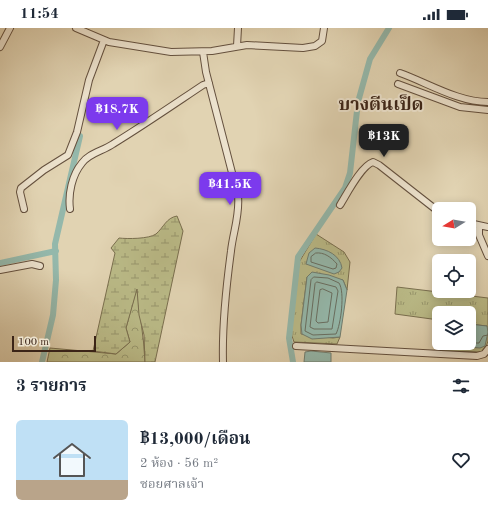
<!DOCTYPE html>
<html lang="th">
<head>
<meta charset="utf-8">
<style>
  body { margin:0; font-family:"Old Standard TT","Noto Serif Thai",serif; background:#f6f6f7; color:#1f2937; height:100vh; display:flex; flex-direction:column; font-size:15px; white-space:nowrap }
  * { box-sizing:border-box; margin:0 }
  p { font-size:13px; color:#747a83 }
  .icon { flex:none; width:22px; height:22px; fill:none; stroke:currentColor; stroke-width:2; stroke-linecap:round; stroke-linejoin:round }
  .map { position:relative; height:334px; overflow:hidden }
  .side { display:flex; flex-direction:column; background:#fff; flex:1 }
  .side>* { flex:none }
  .needle { width:26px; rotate:259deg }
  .fabs { position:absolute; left:432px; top:174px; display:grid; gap:8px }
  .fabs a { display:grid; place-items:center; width:44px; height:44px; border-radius:6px; background:#fff; box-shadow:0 2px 10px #0003; font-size:20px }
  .scale { position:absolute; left:12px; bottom:10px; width:84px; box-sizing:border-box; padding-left:4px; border:2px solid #3b2417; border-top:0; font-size:11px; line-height:14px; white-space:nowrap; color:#3b2417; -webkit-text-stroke:3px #ece2cd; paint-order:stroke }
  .price { position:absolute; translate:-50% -34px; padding:0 9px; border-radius:8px; background:#7c3aed; color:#fff; font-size:13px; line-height:26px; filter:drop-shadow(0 1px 2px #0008) }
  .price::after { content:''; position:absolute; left:50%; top:24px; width:12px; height:9px; margin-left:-6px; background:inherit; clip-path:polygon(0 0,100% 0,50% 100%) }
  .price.selected { background:#222; color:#fff }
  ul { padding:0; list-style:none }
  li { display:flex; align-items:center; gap:12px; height:100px; padding:0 16px }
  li+li { border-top:1px solid #e0e1e3 }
  li span { display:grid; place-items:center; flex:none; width:112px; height:80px; border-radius:6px; color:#555 }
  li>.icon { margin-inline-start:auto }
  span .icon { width:48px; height:48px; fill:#fffc; stroke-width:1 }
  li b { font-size:17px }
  h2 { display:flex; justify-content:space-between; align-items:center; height:48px; padding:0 16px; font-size:17px }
  .status { display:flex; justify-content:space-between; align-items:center; height:28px; padding:0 20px; background:#fff; direction:ltr }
  .status svg { height:11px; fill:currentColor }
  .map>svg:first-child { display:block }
  .grass { fill:url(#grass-tufts); stroke:#7a6f4f; fill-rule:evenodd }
  .forest { fill:url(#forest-crowns); stroke:#7a6f4f }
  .wetland { fill:url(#wetland-marsh); stroke:#7a6f4f }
  .water { fill:#94b8ab; stroke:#707d70 }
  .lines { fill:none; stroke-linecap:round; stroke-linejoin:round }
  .shore { stroke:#686e61; stroke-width:1 }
  .canal { stroke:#94b8ab; stroke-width:6 }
  .minor-casing { stroke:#64503e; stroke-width:8 }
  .minor { stroke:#ece2cd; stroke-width:6 }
  .labels { text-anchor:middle; stroke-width:4; stroke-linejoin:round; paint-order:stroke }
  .quarter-label { font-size:18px; font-weight:bold; fill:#3b2417; stroke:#ece2cd }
</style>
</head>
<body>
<div class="status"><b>11:54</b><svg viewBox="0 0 49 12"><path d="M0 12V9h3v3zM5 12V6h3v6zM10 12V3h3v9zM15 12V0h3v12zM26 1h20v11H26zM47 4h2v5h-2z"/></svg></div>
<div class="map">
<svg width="488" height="334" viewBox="0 0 488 334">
  <defs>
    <pattern id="grass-tufts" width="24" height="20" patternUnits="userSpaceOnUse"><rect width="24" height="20" fill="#baba87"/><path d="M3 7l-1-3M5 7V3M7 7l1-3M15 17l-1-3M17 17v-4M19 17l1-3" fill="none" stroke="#98976d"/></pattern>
    <pattern id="forest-crowns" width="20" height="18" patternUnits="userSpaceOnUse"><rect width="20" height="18" fill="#baba87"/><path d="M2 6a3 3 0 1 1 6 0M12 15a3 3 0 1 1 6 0" fill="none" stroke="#98976d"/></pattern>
    <pattern id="wetland-marsh" width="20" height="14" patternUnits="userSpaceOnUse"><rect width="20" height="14" fill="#baba87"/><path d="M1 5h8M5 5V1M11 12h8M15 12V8" fill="none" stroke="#98976d"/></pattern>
  </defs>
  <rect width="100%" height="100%" fill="#e1d3b2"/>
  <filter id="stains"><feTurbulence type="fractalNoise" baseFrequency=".005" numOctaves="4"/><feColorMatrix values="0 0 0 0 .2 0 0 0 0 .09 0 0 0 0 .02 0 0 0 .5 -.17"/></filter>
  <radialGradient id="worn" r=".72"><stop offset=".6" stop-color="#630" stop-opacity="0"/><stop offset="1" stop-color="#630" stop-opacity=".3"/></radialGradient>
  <path class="grass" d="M316 206 344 224 350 234 347 262 343 252 307 249 301 297V306L333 310 340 309 337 316 294 314 291 305 298 236Z
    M397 259 488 270V313L485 322 481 324 438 323 439 292 395 286ZM439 285H469V296L487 298 480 319 443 317V315H439Z"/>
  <path class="forest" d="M137 259C139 285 144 308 145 334H47L50 320 116 326 130 314 126 300Z"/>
  <path class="wetland" d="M177 188 183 203 155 334H145L144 307 139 287 137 261 126 300 130 314 116 326 93 323 115 225 111 220 119 210C127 211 149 211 156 206 164 199 166 190 177 188Z"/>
  <path class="water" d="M315 220C327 221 340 227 342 240L339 244 334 246 306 236 309 225Z
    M312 244 329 247 343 252 347 262 340 309 312 311 302 306 301 297 307 249Z
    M469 296 487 298 488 304 485 318 480 320 443 317V315H469Z
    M311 323 331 325V334H304L305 324Z"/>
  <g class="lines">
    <path class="shore" d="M316 225C324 224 331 229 337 236L336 240 333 241 311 234V229Z
      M314 249 328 250 339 255C345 264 341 296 336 306L313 307 305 303 311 252Z
      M317 254 336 259 338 263 332 301H314L310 299 315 256Z
      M323 261 332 265 328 294 318 295 316 293 320 262Z
      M451 315H479L483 308 488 307"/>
    <path class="canal" d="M0 235 56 223
      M42 334 53 287 56 252 55 216 80 108
      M293 334 289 310 298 229 345 160 350 145 358 74 370 31 389 0"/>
    <g class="minor-casing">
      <path id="minor" d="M76 0 109 14 171 24 212 23 247 17 303 20 315 18 322 13 324 0
        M237 18 238 0
        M0 19 10 0
        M203 24 206 44 238 168C240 187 233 204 231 223 226 260 222 297 223 334
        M400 45C428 55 458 74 488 74
        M398 56 460 79 488 82
        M340 177C347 166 361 138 373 134L379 137 439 184
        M24 181 20 164 21 160 44 142 68 127 77 104 89 52 104 12
        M70 181C68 166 72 147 82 135 89 125 103 123 113 116 144 97 173 77 203 57L209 55
        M469 195 488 199
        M479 198V207L488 228
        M0 242 32 236 40 238
        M296 318 477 328 484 326 488 321"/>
    </g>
    <use href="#minor" class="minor"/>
  </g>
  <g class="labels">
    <g class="quarter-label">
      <text x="381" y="82">บางตีนเป็ด</text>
    </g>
  </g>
  <rect width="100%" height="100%" filter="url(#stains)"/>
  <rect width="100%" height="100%" fill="url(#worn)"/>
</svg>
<div class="fabs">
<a><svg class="needle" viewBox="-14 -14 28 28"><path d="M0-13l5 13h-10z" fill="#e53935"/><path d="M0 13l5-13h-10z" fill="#747a83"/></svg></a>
<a><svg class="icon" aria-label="locate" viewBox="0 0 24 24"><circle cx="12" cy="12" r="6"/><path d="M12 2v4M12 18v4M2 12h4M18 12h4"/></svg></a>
<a><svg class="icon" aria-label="layers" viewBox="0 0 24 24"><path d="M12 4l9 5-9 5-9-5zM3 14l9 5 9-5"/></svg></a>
</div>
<div class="scale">100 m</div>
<b class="price" style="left:117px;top:103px">฿18.7K</b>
<b class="price selected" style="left:384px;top:130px">฿13K</b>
<b class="price" style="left:230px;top:178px">฿41.5K</b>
</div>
<section class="side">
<h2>3 รายการ<svg class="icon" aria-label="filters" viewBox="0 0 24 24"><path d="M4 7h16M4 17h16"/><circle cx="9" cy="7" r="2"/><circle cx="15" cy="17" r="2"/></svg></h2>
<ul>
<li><span style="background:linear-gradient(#bfe0f5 75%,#b9a48a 0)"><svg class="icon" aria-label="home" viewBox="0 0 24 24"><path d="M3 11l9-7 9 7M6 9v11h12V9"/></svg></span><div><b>฿13,000/เดือน</b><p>2 ห้อง · 56 m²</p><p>ซอยศาลเจ้า</p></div><svg class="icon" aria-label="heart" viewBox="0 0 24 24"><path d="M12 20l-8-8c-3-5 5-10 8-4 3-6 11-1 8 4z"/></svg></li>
</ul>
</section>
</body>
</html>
